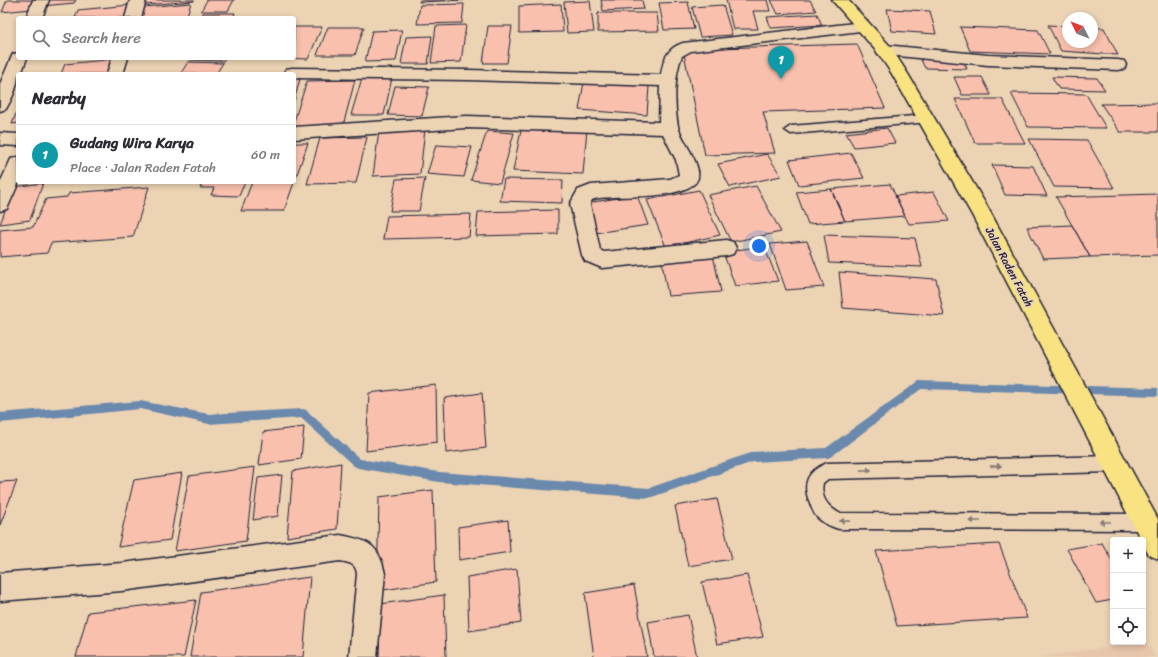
<!DOCTYPE html>
<meta charset="utf-8">
<style>
:root{--surface:#fff;--page:#f2f2f3;--text:#2b2b33;--muted:#7c7c81;--line:#e1e1e2;--accent:#d1495b}
body{margin:0;font-family:Sriracha,sans-serif;background:var(--page);color:var(--text)}
.controls{position:absolute;right:12px;bottom:12px;display:grid;overflow:hidden;border-radius:4px;box-shadow:0 2px 6px #0003}
.controls button{width:36px;height:36px;display:grid;place-items:center;padding:0;border:0;border-bottom:1px solid var(--line);background:var(--surface);color:var(--text);font:20px sans-serif}
.compass{position:absolute;left:1062px;top:12px;width:36px;height:36px;border-radius:50%;background:var(--surface);box-shadow:0 2px 6px #0003;rotate:312deg}
.you{position:absolute;left:759px;top:246px;width:14px;height:14px;margin:-10px;border:3px solid #fff;border-radius:50%;background:#1a73e8;box-shadow:0 0 0 6px #1a73e833}
.badge{display:grid;place-items:center;width:26px;height:26px;border-radius:50%;background:var(--accent);color:#fff;font-size:13px;font-weight:700}
.pin{position:absolute;translate:-50% -33px;filter:drop-shadow(0 1px 2px #0008)}
.pin::after{content:'';position:absolute;top:21px;width:14px;height:12px;background:inherit;clip-path:polygon(0 0,100% 0,50% 100%)}
.list{margin:0;padding:0;list-style:none}
h2{display:flex;justify-content:space-between;align-items:center;height:52px;margin:0;padding:0 16px;font-size:17px}
h2 small{font-size:13px;font-weight:400;color:var(--muted)}
.list li{display:grid;grid-template-columns:26px 1fr auto;gap:12px;align-items:center;box-sizing:border-box;height:60px;padding:0 16px;border-top:1px solid var(--line)}
.list b{display:block;font-size:15px;white-space:nowrap}
.list p{margin:0;font-size:13px;white-space:nowrap;color:var(--muted)}
.list em{font-size:13px;font-style:normal;color:var(--muted)}
.icon{flex:none;width:22px;height:22px;fill:none;stroke:currentColor;stroke-width:2;stroke-linecap:round;stroke-linejoin:round}
.map{position:relative;flex:none;width:1158px;height:657px;overflow:hidden}
.search{position:absolute;background:var(--surface);box-shadow:0 2px 6px #0003;left:16px;top:16px;width:280px;height:44px;display:flex;align-items:center;gap:10px;box-sizing:border-box;padding:0 14px;border-radius:4px;color:var(--muted);font-size:15px}
.panel{position:absolute;background:var(--surface);box-shadow:0 2px 6px #0003;left:16px;top:72px;width:280px;height:112px;border-radius:4px}
.map>svg:first-child{display:block}
.built{fill:#e7c6ac}
.lines{fill:none;stroke-linecap:round;stroke-linejoin:round}
.stream{fill:#6b89ad;fill-rule:evenodd}
.building{fill:#f8c0ad;stroke:#22223b}
.service-casing{stroke:#22223b;stroke-width:3}
.minor-casing{stroke:#22223b;stroke-width:3}
.trunk-casing{stroke:#22223b;stroke-width:3}
.service{fill:#ebd3b3;fill-rule:evenodd}
.minor{fill:#ebd3b3;fill-rule:evenodd}
.trunk{fill:#f8e281;fill-rule:evenodd}
.oneway{fill:#867a77}
.labels{text-anchor:middle;dominant-baseline:central;stroke-width:4;stroke-linejoin:round;paint-order:stroke}
.street-label{font-size:11px;fill:#22223b;stroke:#ebd3b3}
</style>
<div class="map">
<svg width="1158" height="657" viewBox="0 0 1158 657">
<rect width="100%" height="100%" fill="#ebd3b3"/>
<filter id="ink" filterUnits="userSpaceOnUse"><feTurbulence type="fractalNoise" baseFrequency=".025" numOctaves="2"/><feDisplacementMap in="SourceGraphic" scale="8" xChannelSelector="R" yChannelSelector="G"/><feConvolveMatrix kernelMatrix="1 2 1 2 8 2 1 2 1" color-interpolation-filters="sRGB"/></filter>
<g filter="url(#ink)">
<!-- built -->
<path class="built" d="M1146,642L1155,657H1041Z"/>
<g class="lines">
<!-- stream -->
<path class="stream" d="M919,381L1158,388V396L921,389L832,456L828,458L753,462L649,498L439,482L358,468L354,466L301,418L209,424L140,409L0,423V413L140,401L209,414L303,409L306,410L360,459L439,472L649,488L753,452L826,448Z"/>
</g>
<!-- building -->
<path class="building" d="M7,0H35L31,9L2,12Z
M45,0H76L74,3L42,6Z
M147,0H194V1L145,5Z
M207,0H234L228,11H201Z
M420,0H464L419,2Z
M601,0H642L644,9L603,11Z
M726,0H767L770,11H753L758,29H733Z
M771,0H810L816,11L778,14Z
M590,1L594,32L567,33L564,2Z
M688,2L694,29L664,30L659,3Z
M191,3L186,18H139L144,7Z
M464,4L462,23L417,24L420,5Z
M561,4L563,32L519,33V6Z
M130,5L126,18H75L78,10Z
M723,5L732,35L700,37L692,7Z
M887,9L930,11L936,34L892,31Z
M203,13H235L233,18H201Z
M598,13H657L659,31L598,32Z
M817,14L822,25L771,28L767,17Z
M466,25L461,62L431,63L436,26Z
M1048,25L1068,26V42H1092V28H1104L1118,55L1061,51Z
M488,26H512L507,63H483Z
M294,27H322L308,59L277,58H294Z
M328,27H364L355,55H317Z
M960,27L1038,30L1050,54L970,51Z
M402,30L396,61L365,62L372,31Z
M432,36L428,64H401L406,37Z
M857,44L885,108L763,112L775,153L705,155L683,49Z
M191,58H225L223,61L190,60Z
M920,58H962L967,69L925,68Z
M115,59L110,74H61L65,64Z
M188,62L223,63L216,74L181,73Z
M954,77H982L991,95H962Z
M1052,77L1097,78L1105,90L1059,89Z
M362,78H392L384,115H351Z
M294,79H300L294,101Z
M355,80L343,126L294,127V121L307,81Z
M584,82L649,86L647,115L579,110Z
M395,86L429,87L422,116L388,115Z
M1011,93L1086,94L1106,128L1028,127Z
M955,99H1002L1025,143H975Z
M1158,103V132H1120L1101,104Z
M18,109V123L12,124Z
M522,125L587,129L583,174L513,171Z
M887,128L895,143L854,147L846,133Z
M425,129L420,174L373,176L379,131Z
M487,131L514,133L500,183L471,180Z
M367,137L356,183L307,184L320,138Z
M1029,139L1087,140L1114,188L1054,187Z
M294,143H308L284,211H241L252,182H294Z
M436,145L472,147L464,177L427,174Z
M851,153L864,178L799,185L789,160Z
M767,154L781,176L730,187L718,164Z
M992,165L1033,166L1047,196L1005,195Z
M425,178L419,211H390L396,179Z
M504,179L563,180L562,203L500,201Z
M203,182H245L239,196L211,195L214,188H200Z
M43,183L30,220L0,224L14,187Z
M890,184L905,216L845,221L831,189Z
M756,186L781,232L731,242L708,195Z
M149,187L133,237L51,243L47,253L0,257V230L33,227L46,199L67,197L69,193Z
M831,189L845,221L808,224L796,192Z
M699,190L720,235L666,247L647,200Z
M934,192L949,221L909,224L895,196Z
M1158,194V255L1090,257L1056,197Z
M637,195L648,225L595,233L587,203Z
M558,210V234L476,236L478,212Z
M471,214L469,237L383,239L387,216Z
M1072,225L1090,257L1043,259L1027,227Z
M824,235L915,238L922,267L829,263Z
M807,241L824,287L786,290L770,244Z
M764,246L778,281L735,286L723,252Z
M713,255L721,292L668,296L661,258Z
M839,272L936,279L944,316L843,308Z
M436,385L437,442L366,451L369,393Z
M482,393L486,448L446,453L444,398Z
M304,427L301,459L259,465L263,432Z
M341,463L337,529L287,537L293,471Z
M255,467L246,541L175,551L189,476Z
M182,473L170,540L118,547L134,480Z
M282,475L278,516L253,520L258,478Z
M17,481L0,525V482Z
M433,490L436,582L377,591L379,497Z
M717,499L732,559L688,566L675,506Z
M508,520L510,552L459,560L458,527Z
M1102,543L1113,562V600L1096,603L1067,549Z
M999,544L1027,618L897,626L876,551Z
M517,569L521,623L469,631L467,577Z
M747,575L763,637L717,644L702,582Z
M310,577L303,657H190L201,592Z
M634,585L647,657H594L585,593Z
M444,595L446,657H379L380,604Z
M196,600L184,657H76L88,612Z
M688,615L697,657H654L648,622Z"/>
<g class="lines">
<defs>
<path id="service" d="M926,115L930,116L932,119L930,122L791,134L785,130L791,126Z
M1113,456L1119,459L1121,464L1119,469L1113,472L828,479L823,483C820,497 828,507 839,513L1144,514L1150,516L1152,522L1150,528L1144,530L839,529C832,527 825,524 819,519C814,515 812,509 810,503C801,483 808,471 827,463Z"/>
<path id="minor" d="M33,0H49L42,18H26Z
M130,0H146L141,18H125Z
M863,22L869,24L871,27L869,30L691,51L682,56C674,75 674,105 678,126C680,139 709,172 694,184C676,198 635,196 613,197C606,198 598,197 592,200L590,204L600,250L604,252L726,240L733,242L736,248L733,254L726,256L602,268L585,261L582,255L570,204L578,190L591,185L670,179L679,175L676,160L663,134L466,128L294,139V127L466,116L659,122L660,86L469,80L294,78V74L284,73L286,69L292,68L469,70L661,75C663,60 667,48 683,43Z
M884,45L988,55L1118,60L1124,61L1126,65L1124,69L1118,70L988,65L878,54L876,50L878,46Z
M18,53V58H27L21,74H18C18,86 12,99 6,109L0,111V84L11,58L13,54Z
M112,58H128L123,74H107Z
M0,133L18,134V146L0,145Z
M18,157L19,182L7,209L0,211V183L11,159Z
M340,535C368,540 379,544 385,574L377,657H349L357,574C356,563 349,563 340,561L122,591L0,601V573L122,563Z"/>
<path id="trunk" d="M832,0H848L890,46L908,74L988,208L1158,519V559L1149,555L1143,545V540H1141L972,215L892,74L878,53Z"/>
</defs>
<!-- service casing -->
<use href="#service" class="service-casing"/>
<!-- minor casing -->
<use href="#minor" class="minor-casing"/>
<!-- trunk casing -->
<use href="#trunk" class="trunk-casing"/>
<!-- service -->
<use href="#service" class="service"/>
<!-- minor -->
<use href="#minor" class="minor"/>
<!-- trunk -->
<use href="#trunk" class="trunk"/>
</g>
<!-- one-way arrows -->
<defs><path id="oneway-solid" d="M-6-.8H1V-3.2L6.5 0L1 3.2V.8H-6Z"/></defs>
<g class="oneway">
<use href="#oneway-solid" transform="translate(996 466) rotate(-1)"/>
<use href="#oneway-solid" transform="translate(866 470) rotate(-1)"/>
<use href="#oneway-solid" transform="translate(845 521) rotate(-179)"/>
<use href="#oneway-solid" transform="translate(975 521) rotate(-180)"/>
<use href="#oneway-solid" transform="translate(1105 522) rotate(-180)"/>
</g>
</g>
<g class="labels">
<!-- street labels -->
<g class="street-label">
<text transform="translate(1009 267) rotate(62)">Jalan Raden Fatah</text>
</g>
</g>
</svg>
<div class="controls">
<button>+</button>
<button>−</button>
<button><svg class="icon" aria-label="locate" viewBox="0 0 24 24"><circle cx="12" cy="12" r="6"/><path d="M12 2v4M12 18v4M2 12h4M18 12h4"/></svg></button>
</div>
<svg class="compass" viewBox="-18 -18 36 36"><path d="M0-13l5 13h-10z" fill="#e53935"/><path d="M0 13l5-13h-10z" fill="#7c7c81"/></svg>
<div class="you"></div>
<div class="pin badge" style="left:781px;top:79px;background:#0f9aa8">1</div>
<div class="search"><svg class="icon" aria-label="search" viewBox="0 0 24 24"><circle cx="10" cy="10" r="6"/><path d="M15 15l6 6"/></svg>Search here</div>
<section class="panel">
<h2>Nearby<small></small></h2>
<ul class="list">
<li><span class="badge" style="background:#0f9aa8">1</span><div><b>Gudang Wira Karya</b><p>Place · Jalan Raden Fatah</p></div><em>60 m</em></li>
</ul>
</section>
</div>
